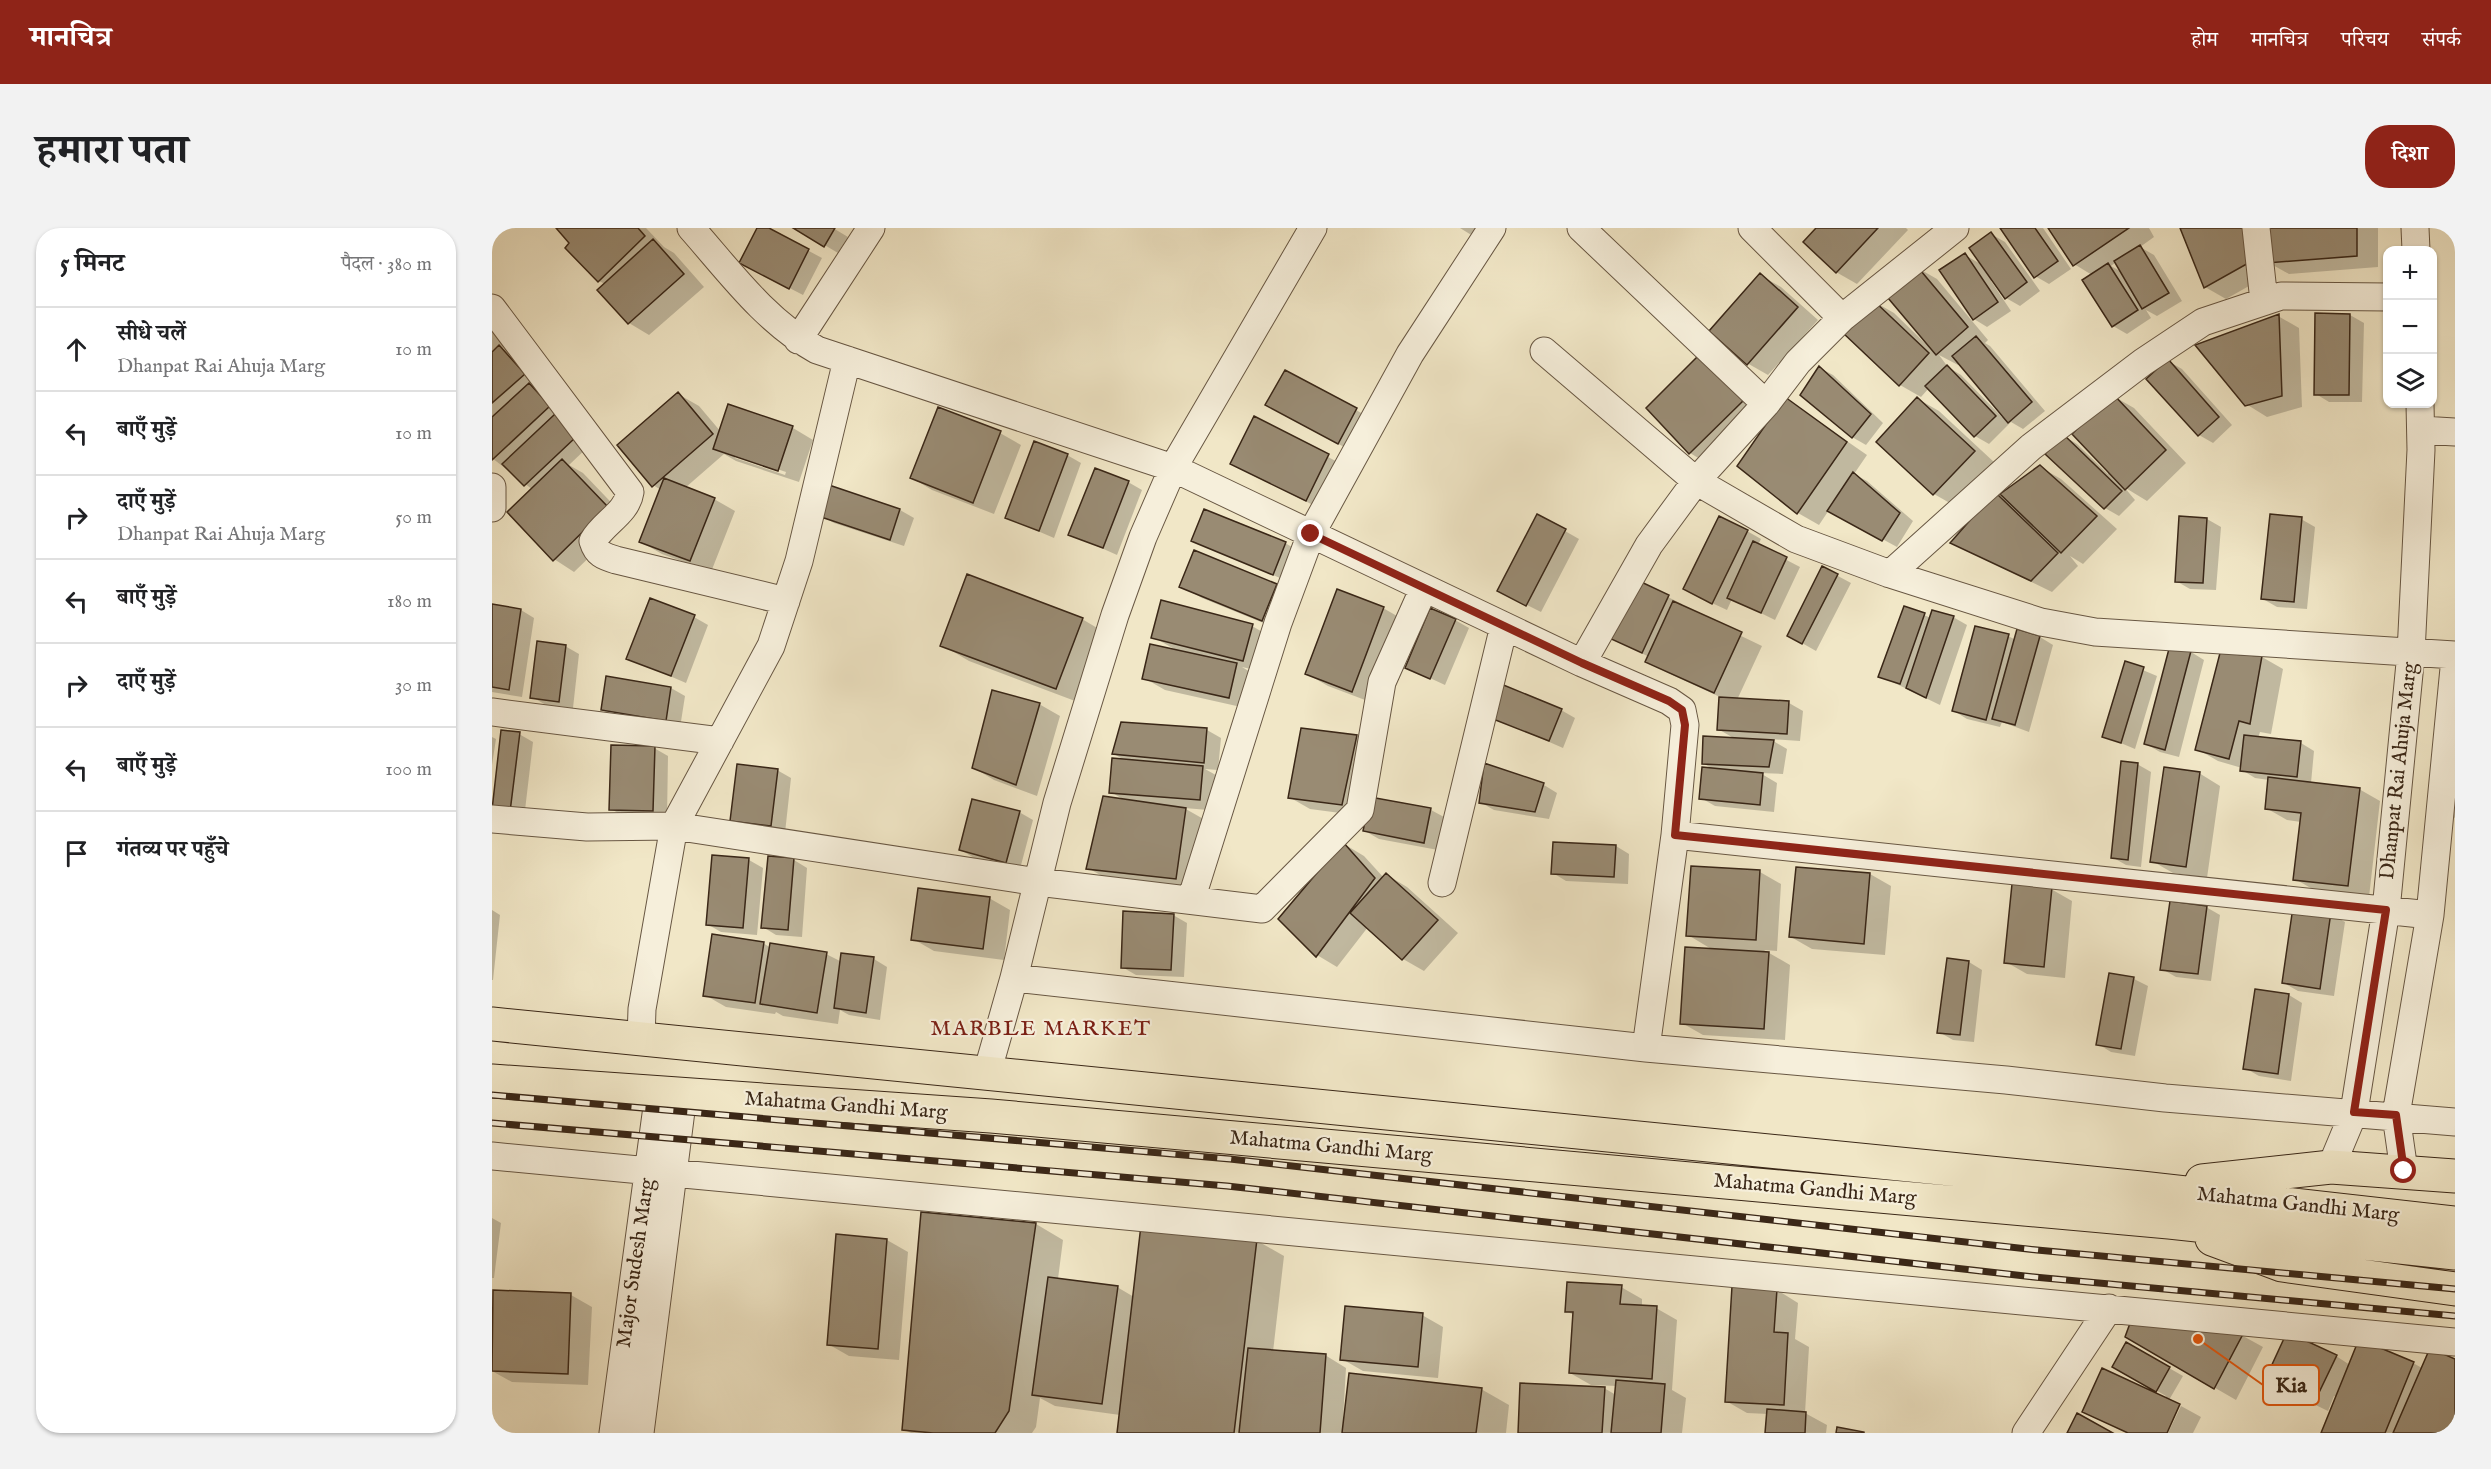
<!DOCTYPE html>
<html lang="hi">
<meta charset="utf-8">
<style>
:root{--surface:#fff;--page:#f2f2f2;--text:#202124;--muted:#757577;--line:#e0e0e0;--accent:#8f2418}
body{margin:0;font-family:"IM FELL English","Noto Serif Devanagari",serif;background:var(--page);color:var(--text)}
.controls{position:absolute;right:18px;top:18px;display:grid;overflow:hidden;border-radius:12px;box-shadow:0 2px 4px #0004}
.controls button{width:54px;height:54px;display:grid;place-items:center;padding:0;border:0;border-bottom:2px solid var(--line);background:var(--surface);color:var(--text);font:30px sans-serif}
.stop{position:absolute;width:18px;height:18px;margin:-14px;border:4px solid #8f2418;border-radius:50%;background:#fff}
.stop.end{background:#8f2418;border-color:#fff;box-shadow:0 2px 6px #0008}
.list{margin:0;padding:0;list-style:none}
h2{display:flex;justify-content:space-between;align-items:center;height:78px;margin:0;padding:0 24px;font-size:26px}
h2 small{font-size:20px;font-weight:400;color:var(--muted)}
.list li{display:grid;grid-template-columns:39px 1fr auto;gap:18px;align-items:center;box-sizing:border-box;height:84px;padding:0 24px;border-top:2px solid var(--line)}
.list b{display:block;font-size:22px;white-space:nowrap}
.list p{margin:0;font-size:20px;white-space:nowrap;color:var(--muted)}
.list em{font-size:20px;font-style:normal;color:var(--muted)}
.icon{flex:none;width:33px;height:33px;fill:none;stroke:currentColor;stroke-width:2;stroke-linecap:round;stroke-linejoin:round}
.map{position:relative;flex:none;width:1963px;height:1205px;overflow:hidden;border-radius:24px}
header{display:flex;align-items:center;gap:36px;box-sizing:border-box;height:84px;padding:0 30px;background:var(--accent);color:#fff}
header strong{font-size:28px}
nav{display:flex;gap:33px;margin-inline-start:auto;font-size:21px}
.intro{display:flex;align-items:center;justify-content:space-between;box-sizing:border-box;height:144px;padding:0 36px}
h1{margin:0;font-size:42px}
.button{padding:15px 27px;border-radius:24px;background:var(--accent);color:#fff;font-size:21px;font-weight:700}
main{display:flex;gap:36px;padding:0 36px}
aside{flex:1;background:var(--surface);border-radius:24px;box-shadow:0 2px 4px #0004}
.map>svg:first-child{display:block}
.shadow{fill:#0003;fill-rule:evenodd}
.building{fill:#998b73;stroke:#3a2717;stroke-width:1.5}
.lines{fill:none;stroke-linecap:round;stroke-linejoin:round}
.minor-casing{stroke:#685743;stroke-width:29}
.major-casing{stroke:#3a2717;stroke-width:35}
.minor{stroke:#f6efdb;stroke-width:27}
.major{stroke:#f1e7c7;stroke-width:33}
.rail-casing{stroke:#3a2717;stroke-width:7}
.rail{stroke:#f6efdb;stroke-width:4.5;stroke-dasharray:14;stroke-linecap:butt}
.route{stroke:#8f2418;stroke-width:8}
.labels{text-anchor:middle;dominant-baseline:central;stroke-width:4.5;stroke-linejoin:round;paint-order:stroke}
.street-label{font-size:21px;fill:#3a2717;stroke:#f6efdb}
.neighbourhood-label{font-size:22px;letter-spacing:1.5px;fill:#7a1f14;stroke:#f6efdb}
.leader{fill:none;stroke:#df560d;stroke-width:2}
.callout-dot{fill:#df560d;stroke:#f6efdb;stroke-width:2}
.callout{fill:#f6efdb;stroke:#df560d;stroke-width:2}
.callout-label{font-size:22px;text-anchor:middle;font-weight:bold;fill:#3a2717}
</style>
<header>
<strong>मानचित्र</strong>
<nav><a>होम</a><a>मानचित्र</a><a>परिचय</a><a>संपर्क</a></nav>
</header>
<div class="intro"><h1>हमारा पता</h1><a class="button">दिशा</a></div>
<main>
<aside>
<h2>5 मिनट<small>पैदल · 380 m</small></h2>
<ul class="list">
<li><svg class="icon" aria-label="ahead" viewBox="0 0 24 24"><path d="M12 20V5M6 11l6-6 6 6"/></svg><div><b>सीधे चलें</b><p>Dhanpat Rai Ahuja Marg</p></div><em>10 m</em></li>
<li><svg class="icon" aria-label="left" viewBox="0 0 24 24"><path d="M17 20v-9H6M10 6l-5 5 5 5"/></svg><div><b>बाएँ मुड़ें</b></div><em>10 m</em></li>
<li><svg class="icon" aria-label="right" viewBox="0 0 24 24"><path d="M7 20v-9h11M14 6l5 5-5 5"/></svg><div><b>दाएँ मुड़ें</b><p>Dhanpat Rai Ahuja Marg</p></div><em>50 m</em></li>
<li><svg class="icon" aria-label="left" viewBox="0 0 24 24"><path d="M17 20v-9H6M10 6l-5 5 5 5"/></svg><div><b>बाएँ मुड़ें</b></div><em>180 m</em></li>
<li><svg class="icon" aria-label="right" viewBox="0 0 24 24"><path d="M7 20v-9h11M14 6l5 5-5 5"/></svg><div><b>दाएँ मुड़ें</b></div><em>30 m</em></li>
<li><svg class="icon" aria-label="left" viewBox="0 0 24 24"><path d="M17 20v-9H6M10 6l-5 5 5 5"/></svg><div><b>बाएँ मुड़ें</b></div><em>100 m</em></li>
<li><svg class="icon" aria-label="arrive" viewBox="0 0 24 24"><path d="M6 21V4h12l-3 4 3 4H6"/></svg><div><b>गंतव्य पर पहुँचे</b></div></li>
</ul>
</aside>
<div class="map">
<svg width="1963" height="1205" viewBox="0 0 1963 1205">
<rect width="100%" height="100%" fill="#f1e7c7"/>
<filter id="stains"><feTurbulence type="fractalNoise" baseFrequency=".00333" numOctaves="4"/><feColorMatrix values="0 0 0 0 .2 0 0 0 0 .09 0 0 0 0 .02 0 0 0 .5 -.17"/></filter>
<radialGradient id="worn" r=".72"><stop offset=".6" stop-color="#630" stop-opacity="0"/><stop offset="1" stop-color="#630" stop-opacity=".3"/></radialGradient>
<!-- shadow -->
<path class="shadow" d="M66,0H154L172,19L182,25L212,59L157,107L137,95L113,56L107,53Z
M264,0H274L330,30L311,67L263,42L266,1Z
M304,0H341L356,9L346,25Z
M968,0H998L989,13Z
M1326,0H1414L1416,2L1365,56L1344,44Z
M1510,0H1551L1579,41L1557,56L1543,48Z
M1558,0H1657L1662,9L1648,19L1662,27L1690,73L1665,88L1654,82L1659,90L1635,106L1621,98L1600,47L1582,36ZM1624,34L1630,44L1619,38Z
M1690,0H1886V39L1797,46L1779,36L1780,45L1734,71L1713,59Z
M1499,6L1513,14L1548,63L1528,78L1514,70L1502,52L1499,53L1519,83L1495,99L1482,91L1473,27L1492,38Z
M1424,39L1445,51L1496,112L1493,115L1498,118L1553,183L1531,201L1519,194L1497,216L1483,208L1437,160L1429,169L1408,157L1381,73L1402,85L1435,117ZM1447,127L1466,137L1468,135L1512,187L1510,189L1469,147L1456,139Z
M1268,47L1289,59L1326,92L1276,147L1255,135Z
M1858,87L1872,95L1870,174H1837L1824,166Z
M1786,88L1807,100L1810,179L1775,189L1754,176Z
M0,94L18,113L11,120L29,131L97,218L77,237L91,245L136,292L82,344L62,331L41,262L0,230Z
M1208,129L1273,183L1218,237L1198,225Z
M1676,133L1690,141L1740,197L1721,215L1707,207L1657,151Z
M1328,140L1341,147L1391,195L1374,217L1360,209Z
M186,166L207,178L229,204L237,178L301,200L321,212L307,254L244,233L232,226L193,260L222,271L243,283L219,344L170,326L149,314L169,262L161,257ZM243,227L294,244L293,247L243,230Z
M1621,168L1642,180L1694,235L1655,273L1632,259L1643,272L1627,288L1613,280L1572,208L1585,216L1616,246Z
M1294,171L1375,227L1362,246L1375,253L1421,293L1405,319L1337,282L1327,297L1306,285L1247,238Z
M1426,171L1447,183L1503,235L1463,278L1442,266L1386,214Z
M864,182L885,194L867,227L796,189Z
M762,190L857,240L835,284L761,247Z
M508,205L529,217L502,286L440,262L420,250Z
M575,227L589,235L562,310L515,290Z
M1548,239L1569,251L1625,301L1591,336L1578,328L1586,338L1560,364L1460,315L1503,266L1515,273Z
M636,254L650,262L625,327L578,306Z
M338,259L408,282L422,290L412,318L342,295L328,287Z
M1715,291L1729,299L1724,362L1698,361L1684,353Z
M1809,291L1823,299L1815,381L1785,379L1771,371Z
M1073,303L1087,311L1049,384L1021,370Z
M1255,303L1269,311L1266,317L1308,339L1283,392L1240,371L1235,382L1207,369Z
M700,313L793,315L807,323L795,353Z
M1331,340L1359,355L1324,423L1310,415Z
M784,357L805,369L791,403L710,370L689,358Z
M1176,369L1190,376L1189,379L1270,418L1245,472L1297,475L1311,483L1308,513L1278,511L1295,521L1291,546L1268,545L1285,555L1282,584L1223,578L1209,570L1222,542L1211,535L1245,512L1226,501L1228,469L1176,445L1155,434L1157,429L1119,409Z
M0,378L29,382L42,390L30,469L0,464Z
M891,380L912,392L881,475L836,458L815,446Z
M1432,387L1439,390L1461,389L1475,397L1448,477L1388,448Z
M202,389L216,397L194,455L136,430Z
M590,391L617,407L591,476L477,433L450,417Z
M963,392L977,400L953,457L914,439Z
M760,398L781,410L772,444L750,439L765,448L758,481L673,462L652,450L684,422L661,409Z
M1516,408L1524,412L1548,409L1561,417L1537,504L1510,494L1508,499L1475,491L1462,483Z
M73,418L87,426L81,480L54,477L40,469Z
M1679,419L1699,424L1712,432L1687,529L1668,524L1654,516Z
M1729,427L1770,429L1791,441L1779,506L1768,504L1766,510L1809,515L1822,523L1819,555L1867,561L1888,573L1877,669L1824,663L1803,651L1809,594L1795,592L1774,580L1777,552L1763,550L1750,542V540L1726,533L1705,521Z
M1634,435L1665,448L1643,521L1612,508Z
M116,450L179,460L193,468L188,500L124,490L110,482Z
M547,476L568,488L545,568L502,552L482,540Z
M1069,482L1083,490L1071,520L998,488Z
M630,496L715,502L729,510L726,542L713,541L731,551L729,583L692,580L715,593L705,662L617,652L596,640L634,573L619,564L634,533L622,526Z
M27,506L41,514L32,591L16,589Z
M865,508L886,520L871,588L818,581L797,569Z
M0,509L4,511L0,537Z
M162,520L176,528L175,590L133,589L119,581Z
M1645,536L1659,544L1649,639L1634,637L1620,629Z
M994,537L1052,557L1065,565L1057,591L1002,582L988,574Z
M285,542L299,550L293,605L253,601L240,593Z
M1707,545L1728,558L1715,650L1681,645L1660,633Z
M1963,552V590L1955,585Z
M939,582L952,589L946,622L887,611L873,603Z
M527,584L541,592L528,641L482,630L469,622Z
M852,616L872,628L892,650L895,647L915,659L966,705L932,743L911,731L876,699L845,739L825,727Z
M1124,618L1137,626L1136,656L1074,653L1061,645Z
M257,632L271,640L265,707L229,704L215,696Z
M302,632L315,640L310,709L284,707L271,699Z
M1200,640L1268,644L1289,656L1285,723L1272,722L1298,737L1293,812L1211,807L1190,795L1221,722L1196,707Z
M1378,646L1399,658L1393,727L1320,721L1299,709Z
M1559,661L1580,673L1573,750L1535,746L1514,734Z
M497,670L518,682L512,732L442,723L421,711Z
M1714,679L1728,687L1719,753L1684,749L1670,741Z
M0,682L8,687L1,752H0Z
M1839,686L1853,694L1842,768L1806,763L1792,755Z
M681,687L695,695L692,749L644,747L630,739Z
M271,715L279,720L334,726L350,734L382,731L395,739L388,792L357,787L348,782L346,796L291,788L284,784L283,786L234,779L213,767Z
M1477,734L1490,742L1482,814L1461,812L1447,804Z
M1642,751L1656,758L1643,828L1619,824L1606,816Z
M1797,767L1810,775L1799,853L1767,848L1753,840Z
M431,985L544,996L571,1012L566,1051L625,1059L642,1069L764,1012L792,1028L781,1124L833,1127L854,1140L851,1192L989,1161L1017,1177L1014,1205H626L628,1187L563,1178L548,1170L544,1199L540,1205H419L411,1201Z
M0,990L9,995L2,1050H0Z
M395,1012L416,1024L407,1132L357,1128L336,1116Z
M1129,1059L1150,1071V1079L1164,1080L1185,1092L1180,1162L1194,1170L1190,1205H1027L1112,1160L1124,1167L1125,1158L1099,1157L1078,1145L1082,1087L1074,1083Z
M1285,1062L1306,1075L1303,1111L1317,1119L1313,1185L1335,1197L1334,1205H1274L1276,1186L1255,1185L1234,1173Z
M3,1063L79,1067L100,1079L96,1157L20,1154L0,1143Z
M930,1087L951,1099L946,1150L871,1143L850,1131Z
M1642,1089L1751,1108L1771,1119L1744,1172L1635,1109Z
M1635,1116L1691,1148L1677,1172L1673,1205H1634L1592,1183L1673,1170L1674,1168L1622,1138Z
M1844,1128L1858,1137L1921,1135L1930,1140L1963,1132V1205H1831L1845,1169L1842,1168L1836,1183L1774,1153Z
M1689,1178L1709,1189L1701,1205H1676Z"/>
<!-- building -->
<path class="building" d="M64,0H146L153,8L106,54L73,20L77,15Z
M265,0H277L317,21L297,61L247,35Z
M301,0H343L332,19Z
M1324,0H1386L1344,45L1311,14Z
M1508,0H1543L1566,33L1542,50Z
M1556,0H1637L1581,38Z
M1688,0H1756L1760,33L1712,60Z
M1773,0H1865V28L1775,35Z
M1499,4L1535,54L1513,71L1477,20Z
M161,11L192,46L136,96L105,62Z
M1648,17L1677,65L1650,81L1622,33Z
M1473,25L1506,74L1481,92L1447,42Z
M1616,35L1646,82L1620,99L1590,52Z
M1424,37L1476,99L1444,127L1391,64Z
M1268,45L1306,79L1255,137L1217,103Z
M1380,71L1437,125L1407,158L1350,104Z
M1823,85L1858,86L1857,167H1822Z
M1787,86L1790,168L1753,178L1703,117Z
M1484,108L1540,174L1516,195L1460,128Z
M7,117L33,146L0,175V124Z
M1207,127L1253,171L1197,226L1154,180Z
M1676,131L1727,189L1706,208L1654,151Z
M1455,137L1504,188L1482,209L1433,158Z
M1327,138L1379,186L1360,210L1308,167Z
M793,142L865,180L846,216L773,177Z
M37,155L58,178L0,232V189Z
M186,164L221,206L160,259L125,217Z
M1621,166L1674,222L1633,262L1580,206Z
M1293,169L1355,214L1305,286L1245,238Z
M1425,169L1483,223L1441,267L1384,214Z
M236,176L301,198L286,243L221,221Z
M446,179L509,203L481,275L418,250Z
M63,186L84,209L32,258L10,236Z
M762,188L837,226L814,273L738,236Z
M1571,206L1630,263L1612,281L1553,226Z
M542,213L576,226L547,303L513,290Z
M70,231L116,279L61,333L15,284Z
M1548,237L1605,288L1569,325L1508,266Z
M603,240L637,253L611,320L576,307Z
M1361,244L1408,285L1390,313L1335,283Z
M172,250L223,270L198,333L147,314Z
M337,257L408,281L398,312L326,288Z
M1503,264L1566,325L1539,353L1458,315Z
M712,281L794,314L781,347L699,313Z
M1045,286L1074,301L1034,378L1005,363Z
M1778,286L1810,289L1802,374L1769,371Z
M1227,288L1256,302L1220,376L1191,361Z
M1687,288L1715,290L1711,355L1683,354Z
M1261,313L1295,329L1269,385L1235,370Z
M702,322L785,356L770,393L687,359Z
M1330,338L1346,346L1310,416L1295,408Z
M475,346L591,390L564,461L448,418Z
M1145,352L1177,367L1150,425L1117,410Z
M845,361L892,379L860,464L813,446Z
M158,370L203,387L179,448L134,431Z
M669,372L761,396L751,433L659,410Z
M1181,373L1250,404L1222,465L1153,434Z
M0,376L29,381L17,462L0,459Z
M1412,378L1433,385L1408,456L1386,449Z
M938,380L964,391L938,451L913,440Z
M1440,382L1462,388L1434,470L1414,460Z
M1483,398L1517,406L1494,492L1460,483Z
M1525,401L1548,408L1523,497L1500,491Z
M45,413L74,417L67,474L38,470Z
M658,416L745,435L737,470L650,451Z
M1678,417L1699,423L1673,522L1652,516Z
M1728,425L1770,428L1758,496L1747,493L1737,531L1703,522Z
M1633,433L1652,439L1629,515L1610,509Z
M114,448L179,459L174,493L109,482Z
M1009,456L1070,481L1057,513L996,489Z
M500,462L548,475L524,557L480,540Z
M1227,469L1297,473L1295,506L1225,502Z
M629,494L715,500L712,535L620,526Z
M809,500L865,507L850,577L796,570Z
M9,502L28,504L18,584L0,582Z
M1752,507L1809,513L1805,549L1748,543Z
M1211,508L1282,512L1277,539L1210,536Z
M119,517L163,518L161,583L117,582Z
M620,530L711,538L708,572L617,565Z
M1629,533L1646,535L1636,632L1619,630Z
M992,535L1052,555L1043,584L987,575Z
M245,536L286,541L279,598L238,593Z
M1210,539L1271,545L1268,577L1207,571Z
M1672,539L1708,544L1694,639L1658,634Z
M1776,549L1868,560L1856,658L1801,652L1809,585L1773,581Z
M611,568L694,580L684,651L594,641Z
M878,569L939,580L932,615L871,603Z
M480,571L528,583L514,635L467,622Z
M851,614L883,650L824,729L786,691Z
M1061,614L1124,617L1122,649L1059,646Z
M220,627L257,630L251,700L214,697Z
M276,628L302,630L296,702L269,700Z
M1199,638L1268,642L1264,712L1194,708Z
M1304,639L1378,645L1372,716L1297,709Z
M894,645L946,692L910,732L858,685Z
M1520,656L1560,659L1552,739L1512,735Z
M426,660L498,669L491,721L419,712Z
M1678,673L1715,678L1706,746L1668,742Z
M1801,679L1839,684L1828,761L1790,755Z
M631,683L682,686L679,742L629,740Z
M220,706L272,714L263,775L211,768Z
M278,715L335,724L325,785L268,776Z
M1193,719L1277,724L1272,801L1188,796Z
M349,725L382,729L374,785L342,780Z
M1455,730L1477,733L1468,807L1445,805Z
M1617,745L1642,749L1629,821L1604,817Z
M1763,761L1797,766L1786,846L1751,841Z
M429,984L544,995L517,1183L503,1205H441L410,1202Z
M649,997L765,1011L742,1205H625Z
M344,1006L395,1011L386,1121L335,1117Z
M556,1049L626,1058L610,1176L540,1167Z
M1075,1054L1130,1057L1128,1076L1165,1078L1160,1151L1077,1145L1081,1084H1073Z
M1240,1058L1285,1061L1282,1104L1296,1105L1292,1177L1233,1174Z
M1,1062L79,1065L76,1146L0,1143Z
M853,1078L931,1085L926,1139L848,1132Z
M1641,1087L1751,1106L1722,1161L1633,1109Z
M1795,1104L1845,1127L1821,1177L1772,1154Z
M1867,1111L1922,1134L1893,1205H1829Z
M1634,1114L1678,1139L1664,1164L1620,1139Z
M756,1120L834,1126L828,1205H747Z
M1938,1120L1963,1131V1205H1901Z
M1610,1140L1688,1176L1675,1205H1636L1590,1184Z
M857,1145L990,1160L984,1205H850Z
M1124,1152L1173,1156L1169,1205H1119Z
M1028,1155L1113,1159L1110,1205H1026Z
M1275,1181L1314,1184L1313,1205H1273Z
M1585,1185L1621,1205H1575Z
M1345,1199L1372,1204V1205H1344Z"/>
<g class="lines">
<defs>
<path id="minor" d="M199,0C237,43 273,93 325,122L681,240L1090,435L1177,473L1190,482L1193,497L1183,607L1154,820
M1089,0L1274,176
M1260,0L1350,90
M1764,0L1772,73
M1923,0L1924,22
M0,80L138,264C135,285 111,295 101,313C105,326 111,328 124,332L294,373
M306,112L379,0
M1052,123L1204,253L1304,311L1398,346L1549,394L1603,404L1963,427
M1929,202L1963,204
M0,259V280
M1398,346L1539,219L1651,134L1711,94L1789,68L1896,69
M1090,435L1157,317L1204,253L1274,176L1306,134L1350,90L1463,0
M0,484L228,513
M0,591L95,599L182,598L546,654L770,681L868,582L890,454L932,360
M1183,607L1938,687
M950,655L1012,398
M699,672L786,395L819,306L918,126L1000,0
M522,750L1154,820L1514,852L1673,870L1963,894
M149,811L150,781L182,598L279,418L307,333L355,132
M495,845L522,750L565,575L623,387L651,309L681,240L821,0
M0,928L1963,1114
M1839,939L1862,884L1894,682L1919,425L1929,222L1928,176
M1912,943L1904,887L1938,687L1963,430
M121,1205L167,864
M148,1205L191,867
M1534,1205L1617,1080"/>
<path id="major" d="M0,796L1649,960L1963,995
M0,853L499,888L1677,994L1963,1025
M1710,953L1839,939L1963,948
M1720,1011L1790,1037L1963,1061"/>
</defs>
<!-- minor casing -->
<use href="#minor" class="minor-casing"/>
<!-- major casing -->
<use href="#major" class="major-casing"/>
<!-- minor -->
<use href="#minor" class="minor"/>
<!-- major -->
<use href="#major" class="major"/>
<defs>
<path id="rail" d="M0,867L738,931L1545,1022L1963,1061
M0,895L735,958L1542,1049L1963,1088"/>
</defs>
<!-- rail casing -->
<use href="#rail" class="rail-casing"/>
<!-- rail -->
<use href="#rail" class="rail"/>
</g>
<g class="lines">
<!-- route -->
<path class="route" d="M819,306L1090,435L1177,473L1190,482L1193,497L1183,607L1894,682L1862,884L1904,887L1912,943"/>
</g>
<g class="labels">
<!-- street labels -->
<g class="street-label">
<text transform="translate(1907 543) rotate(-84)">Dhanpat Rai Ahuja Marg</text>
<text transform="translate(354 878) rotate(4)">Mahatma Gandhi Marg</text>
<text transform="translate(839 919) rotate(5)">Mahatma Gandhi Marg</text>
<text transform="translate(1323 962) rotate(5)">Mahatma Gandhi Marg</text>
<text transform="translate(1806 977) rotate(6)">Mahatma Gandhi Marg</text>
<text transform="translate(144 1035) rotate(-82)">Major Sudesh Marg</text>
</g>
<!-- neighbourhood labels -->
<g class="neighbourhood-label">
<text x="549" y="801">MARBLE MARKET</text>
</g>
</g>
<!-- callouts -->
<path class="leader" d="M1706 1111L1771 1157"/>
<circle class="callout-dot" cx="1706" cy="1111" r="6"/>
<rect class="callout" x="1771" y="1137" width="56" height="40" rx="6"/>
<g class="callout-label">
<text x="1799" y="1164">Kia</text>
</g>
<rect width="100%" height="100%" filter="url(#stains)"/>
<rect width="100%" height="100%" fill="url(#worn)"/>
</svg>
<div class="controls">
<button>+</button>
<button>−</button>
<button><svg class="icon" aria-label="layers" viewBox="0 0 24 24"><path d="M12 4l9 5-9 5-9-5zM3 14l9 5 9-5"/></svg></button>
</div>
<div class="stop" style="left:1912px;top:943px"></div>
<div class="stop end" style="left:819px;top:306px"></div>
</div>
</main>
